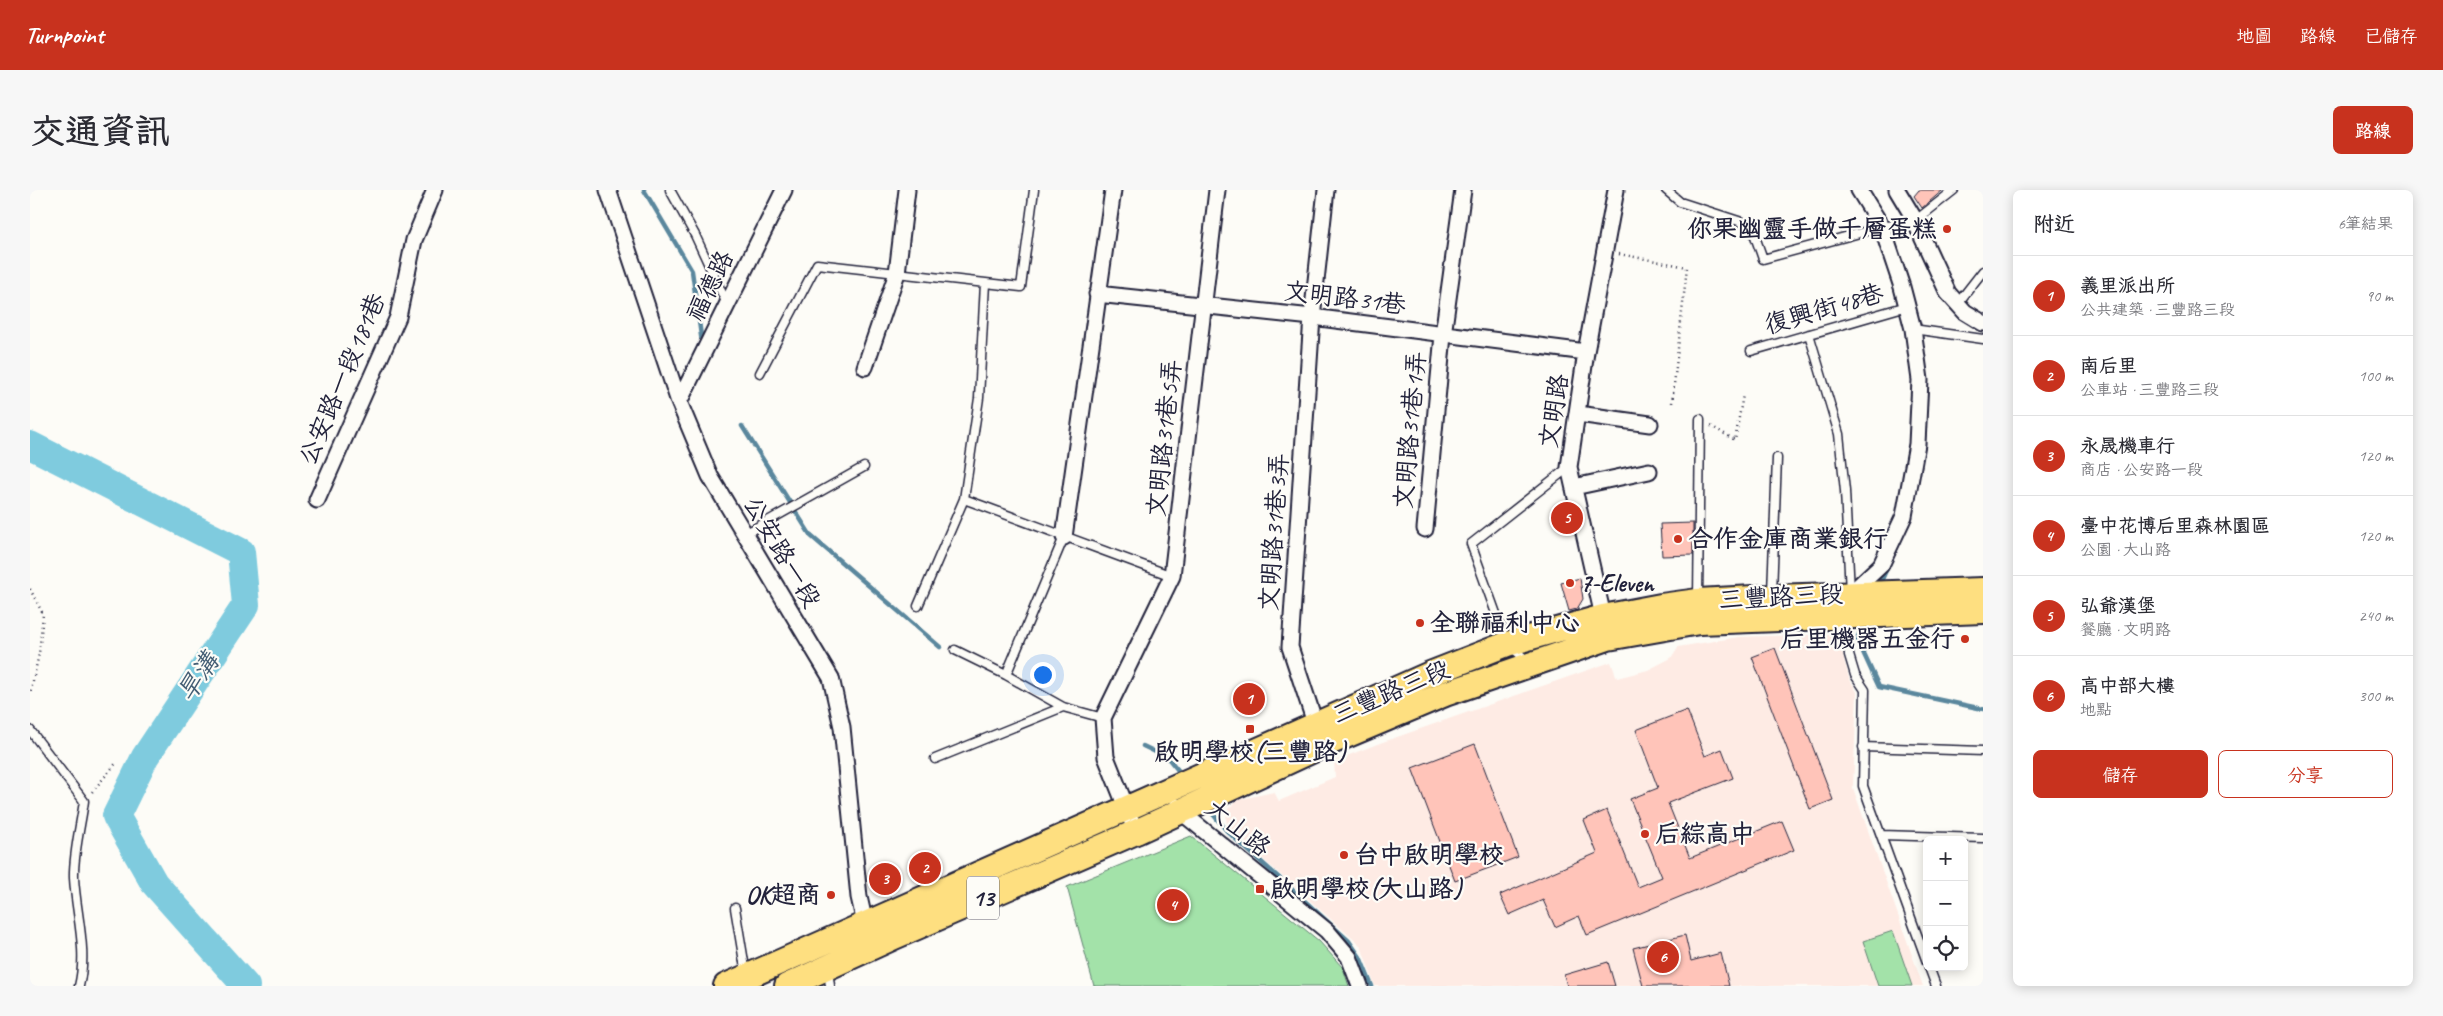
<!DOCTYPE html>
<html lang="zh-TW">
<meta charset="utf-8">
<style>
:root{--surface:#fff;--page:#f7f7f7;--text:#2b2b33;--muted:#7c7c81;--line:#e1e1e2;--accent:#c8321e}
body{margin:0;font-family:Caveat,"LXGW WenKai TC",sans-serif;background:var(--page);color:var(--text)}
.controls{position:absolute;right:15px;bottom:15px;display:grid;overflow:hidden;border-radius:8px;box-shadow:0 2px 12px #0003}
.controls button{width:45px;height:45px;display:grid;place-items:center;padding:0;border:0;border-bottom:1px solid var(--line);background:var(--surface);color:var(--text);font:25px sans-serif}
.you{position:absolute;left:1012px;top:484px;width:18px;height:18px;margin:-12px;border:4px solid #fff;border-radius:50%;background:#1a73e8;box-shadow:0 0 0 8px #1a73e833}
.badge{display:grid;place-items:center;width:32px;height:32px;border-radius:50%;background:var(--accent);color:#fff;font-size:16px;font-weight:700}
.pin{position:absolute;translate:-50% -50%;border:2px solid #fff;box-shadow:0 1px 5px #0006}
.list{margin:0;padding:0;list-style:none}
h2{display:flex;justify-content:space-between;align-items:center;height:65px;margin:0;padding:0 20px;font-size:21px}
h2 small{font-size:16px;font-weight:400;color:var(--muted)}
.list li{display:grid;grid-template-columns:32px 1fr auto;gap:15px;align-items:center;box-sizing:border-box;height:80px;padding:0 20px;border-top:1px solid var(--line)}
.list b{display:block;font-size:19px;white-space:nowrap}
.list p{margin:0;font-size:16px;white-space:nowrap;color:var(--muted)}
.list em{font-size:16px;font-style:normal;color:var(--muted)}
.actions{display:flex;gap:10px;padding:15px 20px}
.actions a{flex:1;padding:11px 0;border:1px solid var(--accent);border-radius:8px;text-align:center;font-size:18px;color:var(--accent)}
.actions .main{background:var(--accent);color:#fff}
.icon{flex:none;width:28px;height:28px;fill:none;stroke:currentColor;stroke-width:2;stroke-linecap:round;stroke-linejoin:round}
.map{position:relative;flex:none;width:1953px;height:796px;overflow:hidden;border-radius:8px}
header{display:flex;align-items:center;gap:30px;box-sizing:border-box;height:70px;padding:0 25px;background:var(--accent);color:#fff}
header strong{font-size:24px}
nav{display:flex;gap:28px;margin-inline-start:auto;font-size:18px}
.intro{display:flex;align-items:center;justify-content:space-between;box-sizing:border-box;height:120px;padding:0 30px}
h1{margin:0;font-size:35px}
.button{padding:12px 22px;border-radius:8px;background:var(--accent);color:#fff;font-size:18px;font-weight:700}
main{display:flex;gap:30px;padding:0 30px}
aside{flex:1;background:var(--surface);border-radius:8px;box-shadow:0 2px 12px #0003}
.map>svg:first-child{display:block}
.built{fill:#feebe4}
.green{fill:#a3e2a9;stroke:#628272}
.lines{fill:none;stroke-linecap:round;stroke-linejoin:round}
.stream{stroke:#5a879d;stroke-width:4.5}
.river{stroke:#7fcbde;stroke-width:28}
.building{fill:#ffc4b9;stroke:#22223b}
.lane-casing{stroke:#22223b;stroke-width:11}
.street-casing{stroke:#22223b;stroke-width:19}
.primary-casing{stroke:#22223b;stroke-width:28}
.path{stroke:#22223b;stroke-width:2.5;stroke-dasharray:1 4;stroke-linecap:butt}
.lane{stroke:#fdfcf7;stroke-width:8}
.street{stroke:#fdfcf7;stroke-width:15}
.primary{stroke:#fedf80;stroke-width:24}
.poi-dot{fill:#c8321e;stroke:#fdfcf7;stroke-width:2}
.labels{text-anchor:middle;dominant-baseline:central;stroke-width:4.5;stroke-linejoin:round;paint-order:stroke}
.shield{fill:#fdfcf7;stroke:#646373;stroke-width:1}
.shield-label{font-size:24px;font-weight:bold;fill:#22223b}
.poi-label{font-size:25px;font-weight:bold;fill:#22223b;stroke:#fdfcf7;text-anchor:start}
.street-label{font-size:25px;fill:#22223b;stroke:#fdfcf7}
.water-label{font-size:26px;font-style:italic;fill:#435d74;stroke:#fdfcf7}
</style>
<header>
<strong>Turnpoint</strong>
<nav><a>地圖</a><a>路線</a><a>已儲存</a></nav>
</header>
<div class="intro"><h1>交通資訊</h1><a class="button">路線</a></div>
<main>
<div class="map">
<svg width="1953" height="796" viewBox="0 0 1953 796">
<rect width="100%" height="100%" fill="#fdfcf7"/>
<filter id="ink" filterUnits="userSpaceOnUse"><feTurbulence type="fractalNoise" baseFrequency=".02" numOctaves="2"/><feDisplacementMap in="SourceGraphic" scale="10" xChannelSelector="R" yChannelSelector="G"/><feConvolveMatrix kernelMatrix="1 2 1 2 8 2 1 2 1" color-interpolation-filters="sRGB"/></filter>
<g filter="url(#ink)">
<!-- built -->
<path class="built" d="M1811,444L1813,466L1819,488L1827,502L1823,598L1893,796H1345L1331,756L1199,639L1196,630L1197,620L1207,610L1244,602L1249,611L1305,587L1304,571L1350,553L1581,472L1587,488L1618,480L1641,468L1648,457L1709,447Z"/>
<!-- green -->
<path class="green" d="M1161,646L1289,751L1313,778L1319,796H1064L1037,697Z
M1863,741L1882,796H1848L1833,751Z"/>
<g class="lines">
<!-- stream -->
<path class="stream" d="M614,0L662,81L672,153
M712,236L781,346L910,457
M1849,396L1857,378
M1834,433L1827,449L1849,497L1953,519
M1113,556L1138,568L1152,585
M1177,617L1197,641L1319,751L1330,767L1342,796"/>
<!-- river -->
<path class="river" d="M0,255L211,362L216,415L115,567L86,626L124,693L216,796"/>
</g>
<!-- building -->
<path class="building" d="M1889,0H1913L1892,18L1884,6Z
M1663,333V365L1632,366L1630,334Z
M1550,388L1553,409L1547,419L1539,421L1531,393Z
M1745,458L1803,610L1780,619L1722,467Z
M1657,520L1675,566L1692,559L1703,588L1638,613L1660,668L1752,631L1764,660L1557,745L1549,726L1525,737L1513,710L1479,725L1470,705L1567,663L1554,630L1577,620L1608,697L1632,687L1600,609L1628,598L1606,540Z
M1445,554L1488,667L1425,691L1382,578Z
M1655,745L1661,771L1691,763L1699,796H1613L1603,758Z
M1578,772L1585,796H1537L1534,785Z"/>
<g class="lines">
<defs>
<path id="lane" d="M640,0L665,45L697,114
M1636,0L1650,12L1721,35L1733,69L1852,37L1885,31L1924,0
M1928,113L1953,81
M1883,139L1953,149
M1779,144L1809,244L1815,301L1820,402
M1721,161L1877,116
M730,183L787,74L991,97L1004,0
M934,309L1142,386
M713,345L834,277
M1742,403L1747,268
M1668,409L1670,229
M888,416L934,309L949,208L955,93
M1820,429L1817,444L1819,465L1825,485L1835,500L1833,596L1897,772
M925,460L976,485L1033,517L1073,528
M1498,471L1477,454L1441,354L1539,277
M976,485L1034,347
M0,540L54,611C51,634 43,665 44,688C46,724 58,761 49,796
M1833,557L1953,561
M905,569L1033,517
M1851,645L1953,648
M705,718L716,784
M1899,777L1906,796
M798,780L800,796"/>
<path id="street" d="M578,0L649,212L680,286L801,488L812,537L829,707L837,742
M1867,0L1882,25L1918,103L1935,122L1953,133
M1067,104L1282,127L1556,162
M835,177L867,83L877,0
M649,212L754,0
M1548,224L1620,234
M1544,297L1619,281
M287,310L368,127L384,50L405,0
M1395,339L1413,145L1433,0
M1034,347L1083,0
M1821,407L1820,404L1851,375L1874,326L1887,254L1890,190L1883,139L1872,97L1852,37L1829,0
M1575,435L1539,277L1556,162L1586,0
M1288,542L1260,457L1282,127L1296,0
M1147,616L1150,621L1297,741L1319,767L1330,796
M1106,642L1076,567L1073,528L1142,386L1187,0"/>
<path id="primary" d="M696,796L1400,484L1477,454L1573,427L1631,416L1668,411L1742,407L1953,400
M757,796L864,747L1106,642L1294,555L1415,504L1578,448L1669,432L1953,421"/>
</defs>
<!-- lane casing -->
<use href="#lane" class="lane-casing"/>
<!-- street casing -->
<use href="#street" class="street-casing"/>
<!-- primary casing -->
<use href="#primary" class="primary-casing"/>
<!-- path -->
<path class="path" d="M1589,64L1657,77L1642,213
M1681,236L1705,250L1713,205
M0,399L13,424L9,464L0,504
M62,602L87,572"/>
<!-- lane -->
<use href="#lane" class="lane"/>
<!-- street -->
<use href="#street" class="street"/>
<!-- primary -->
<use href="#primary" class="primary"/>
</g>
</g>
<!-- markers -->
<g class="poi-dot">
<circle cx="1917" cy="39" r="5"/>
<circle cx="1648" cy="349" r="5"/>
<circle cx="1540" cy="393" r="5"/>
<circle cx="1390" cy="433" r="5"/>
<circle cx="1935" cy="449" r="5"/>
<rect x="1215" y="534" width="10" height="10" rx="2.5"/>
<circle cx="1615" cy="644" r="5"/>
<circle cx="1314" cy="665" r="5"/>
<rect x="1225" y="694" width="10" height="10" rx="2.5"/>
<circle cx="801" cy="705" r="5"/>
</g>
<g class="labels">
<!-- shield labels -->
<rect class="shield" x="937" y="686.5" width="32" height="43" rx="4"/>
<g class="shield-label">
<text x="953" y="708">13</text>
</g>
<!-- poi labels -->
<g class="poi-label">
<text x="1907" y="39" text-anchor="end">你果幽靈手做千層蛋糕</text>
<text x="1658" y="349">合作金庫商業銀行</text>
<text x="1550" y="393">7-Eleven</text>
<text x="1400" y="433">全聯福利中心</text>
<text x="1925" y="449" text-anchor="end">后里機器五金行</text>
<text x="1220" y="562" text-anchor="middle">啟明學校(三豐路)</text>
<text x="1625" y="644">后綜高中</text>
<text x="1324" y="665">台中啟明學校</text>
<text x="1240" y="699">啟明學校(大山路)</text>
<text x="791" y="705" text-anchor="end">OK超商</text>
</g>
<!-- street labels -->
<g class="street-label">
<text transform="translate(680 96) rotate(-64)">福德路</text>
<text transform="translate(1315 108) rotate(7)">文明路31巷</text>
<text transform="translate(1794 119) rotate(-16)">復興街48巷</text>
<text transform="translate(312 189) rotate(-67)">公安路一段181巷</text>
<text transform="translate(1524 221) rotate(-81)">文明路</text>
<text transform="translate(1380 240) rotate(-85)">文明路31巷1弄</text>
<text transform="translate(1134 248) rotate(-84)">文明路31巷5弄</text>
<text transform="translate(1244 342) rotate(-86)">文明路31巷3弄</text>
<text transform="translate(752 362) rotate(59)">公安路一段</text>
<text transform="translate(1751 407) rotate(-3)">三豐路三段</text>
<text transform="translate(1361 502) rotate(-23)">三豐路三段</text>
<text transform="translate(1208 638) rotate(39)">大山路</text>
</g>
<!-- water labels -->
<g class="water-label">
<text transform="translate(168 487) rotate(-56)">旱溝</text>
</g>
</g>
</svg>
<div class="controls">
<button>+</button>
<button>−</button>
<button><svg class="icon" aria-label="locate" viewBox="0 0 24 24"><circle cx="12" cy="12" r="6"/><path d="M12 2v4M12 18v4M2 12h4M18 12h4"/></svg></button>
</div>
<div class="you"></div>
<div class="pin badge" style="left:1219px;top:509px">1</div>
<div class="pin badge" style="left:895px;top:678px">2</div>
<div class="pin badge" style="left:855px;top:689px">3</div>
<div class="pin badge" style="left:1143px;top:715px">4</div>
<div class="pin badge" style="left:1537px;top:328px">5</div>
<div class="pin badge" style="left:1633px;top:767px">6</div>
</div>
<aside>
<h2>附近<small>6筆結果</small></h2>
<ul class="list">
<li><span class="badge">1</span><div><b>義里派出所</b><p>公共建築 · 三豐路三段</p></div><em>90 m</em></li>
<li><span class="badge">2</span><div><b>南后里</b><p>公車站 · 三豐路三段</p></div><em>100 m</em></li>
<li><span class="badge">3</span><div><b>永晟機車行</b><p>商店 · 公安路一段</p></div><em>120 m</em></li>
<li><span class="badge">4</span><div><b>臺中花博后里森林園區</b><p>公園 · 大山路</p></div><em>120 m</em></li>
<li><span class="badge">5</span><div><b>弘爺漢堡</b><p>餐廳 · 文明路</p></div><em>240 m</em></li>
<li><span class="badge">6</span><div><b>高中部大樓</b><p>地點</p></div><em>300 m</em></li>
</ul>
<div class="actions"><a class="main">儲存</a><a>分享</a></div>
</aside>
</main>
